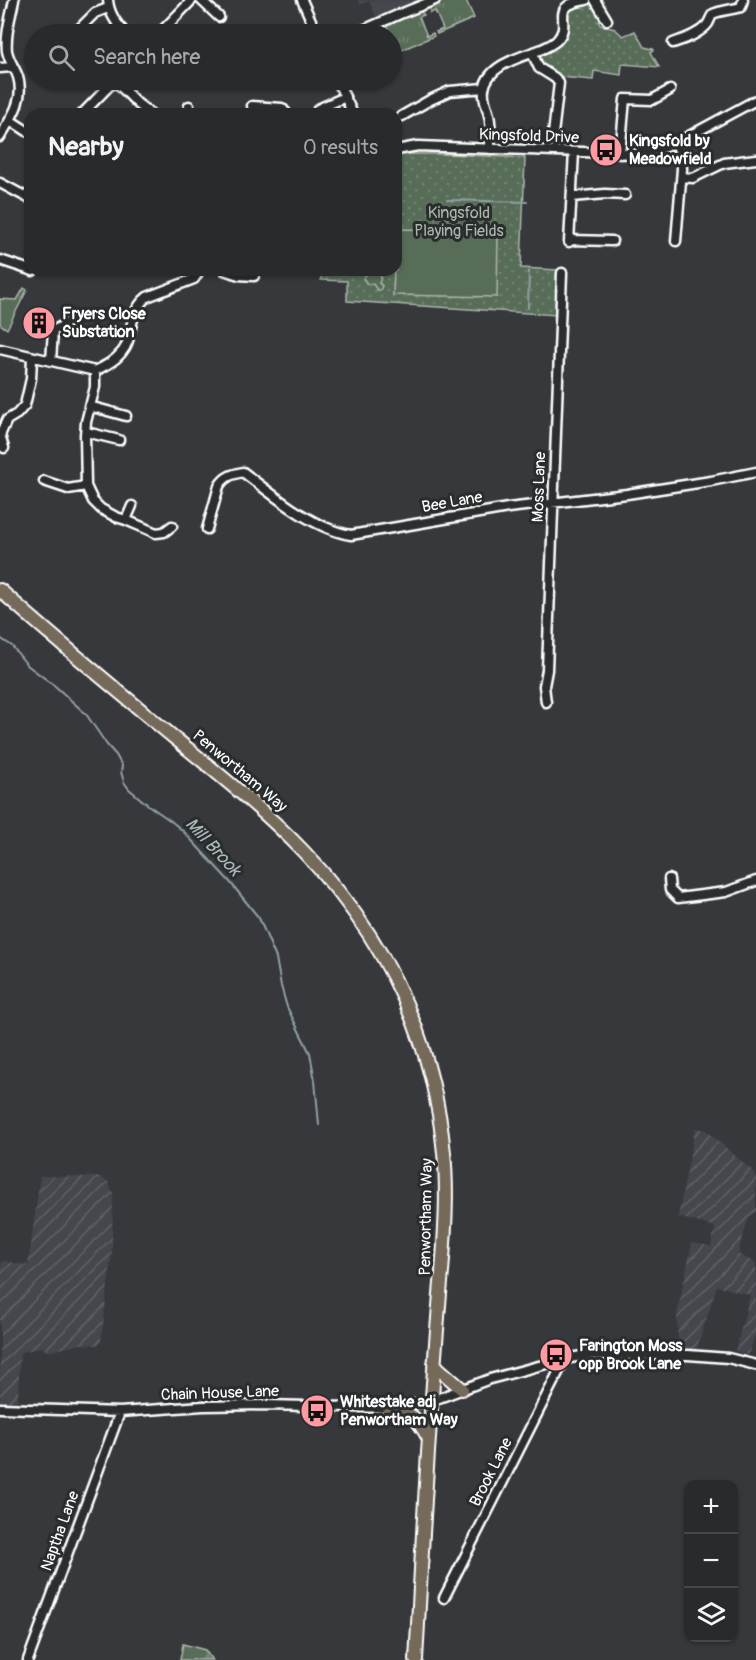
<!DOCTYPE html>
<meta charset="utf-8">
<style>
:root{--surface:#282a2d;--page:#343639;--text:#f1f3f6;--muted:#a5a7aa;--line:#444649}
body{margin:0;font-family:Pangolin,sans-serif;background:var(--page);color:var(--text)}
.controls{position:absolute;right:18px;bottom:18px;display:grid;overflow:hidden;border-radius:12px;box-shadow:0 2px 4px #0004}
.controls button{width:54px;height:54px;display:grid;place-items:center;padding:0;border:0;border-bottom:2px solid var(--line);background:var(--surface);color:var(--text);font:30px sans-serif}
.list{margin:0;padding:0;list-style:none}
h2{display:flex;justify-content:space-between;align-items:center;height:78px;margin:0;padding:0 24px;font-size:26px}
h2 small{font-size:20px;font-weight:400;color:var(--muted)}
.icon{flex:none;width:33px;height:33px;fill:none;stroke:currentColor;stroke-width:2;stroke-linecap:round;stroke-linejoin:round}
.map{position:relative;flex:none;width:756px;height:1660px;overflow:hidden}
.search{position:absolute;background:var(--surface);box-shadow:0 2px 4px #0004;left:24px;top:24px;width:378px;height:66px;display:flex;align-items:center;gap:15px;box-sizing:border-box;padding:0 21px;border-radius:33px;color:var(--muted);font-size:22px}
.panel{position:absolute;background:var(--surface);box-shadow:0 2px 4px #0004;left:24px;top:108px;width:378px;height:168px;border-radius:18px}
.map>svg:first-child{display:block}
.built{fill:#45464d}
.industrial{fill:url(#industrial-furrows)}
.grass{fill:url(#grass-tufts);stroke:#acb6ac;stroke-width:1.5}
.forest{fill:url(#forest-firs);stroke:#acb6ac;stroke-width:1.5}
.park{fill:url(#park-dots);stroke:#acb6ac;stroke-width:1.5}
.garden{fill:#586d59;stroke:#acb6ac;stroke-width:1.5}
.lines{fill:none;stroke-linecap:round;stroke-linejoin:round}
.stream{stroke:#91a1a6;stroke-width:2}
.minor-casing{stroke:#fff;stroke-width:13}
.highway-casing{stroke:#fff;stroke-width:16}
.minor{stroke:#2a2d2e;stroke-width:8}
.highway{stroke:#746a5a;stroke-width:12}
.labels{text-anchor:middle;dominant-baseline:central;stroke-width:6;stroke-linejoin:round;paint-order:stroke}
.street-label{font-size:16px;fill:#fff;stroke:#2a2d2e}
.poi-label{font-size:16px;font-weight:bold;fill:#fff;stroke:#2a2d2e;text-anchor:start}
.park-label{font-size:16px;fill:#acb6ac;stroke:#2a2d2e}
.water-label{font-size:18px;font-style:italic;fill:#acb9bc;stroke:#2a2d2e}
</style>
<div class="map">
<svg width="756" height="1660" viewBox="0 0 756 1660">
<defs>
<pattern id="industrial-furrows" width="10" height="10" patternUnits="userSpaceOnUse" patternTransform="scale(1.5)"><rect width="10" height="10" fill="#45464d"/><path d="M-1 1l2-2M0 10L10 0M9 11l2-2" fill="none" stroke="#616268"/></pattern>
<pattern id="grass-tufts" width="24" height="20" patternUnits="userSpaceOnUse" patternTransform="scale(1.5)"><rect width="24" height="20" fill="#586d59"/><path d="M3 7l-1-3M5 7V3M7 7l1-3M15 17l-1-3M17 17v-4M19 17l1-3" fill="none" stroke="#718372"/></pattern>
<pattern id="forest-firs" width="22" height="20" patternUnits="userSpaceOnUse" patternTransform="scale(1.5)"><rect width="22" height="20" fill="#586d59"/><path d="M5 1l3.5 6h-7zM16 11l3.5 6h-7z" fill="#718372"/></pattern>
<pattern id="park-dots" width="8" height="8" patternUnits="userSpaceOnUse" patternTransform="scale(1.5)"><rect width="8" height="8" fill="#586d59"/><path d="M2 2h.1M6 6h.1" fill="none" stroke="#718372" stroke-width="1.8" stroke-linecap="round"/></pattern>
</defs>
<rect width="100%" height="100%" fill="#36383c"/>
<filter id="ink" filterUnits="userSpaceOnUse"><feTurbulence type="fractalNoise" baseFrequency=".0167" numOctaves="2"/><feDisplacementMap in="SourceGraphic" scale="12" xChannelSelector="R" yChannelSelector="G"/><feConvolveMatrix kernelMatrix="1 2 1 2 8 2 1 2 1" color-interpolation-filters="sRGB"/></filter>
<g filter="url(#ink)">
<!-- built -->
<path class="built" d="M358,0H420L376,18L369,1L360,5Z"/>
<!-- industrial -->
<path class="industrial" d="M695,1128L706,1130L756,1174V1211L749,1217L738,1254L756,1263V1334L748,1355L735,1351L750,1295L717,1286L696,1351L678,1349L677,1313L692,1243L711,1246L715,1227L678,1217Z
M40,1176L101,1177L108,1182L113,1193L112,1253L101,1342L98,1345L81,1344L48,1352L41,1347L20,1353L18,1402H0V1273L2,1261L28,1265Z"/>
<!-- grass -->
<path class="grass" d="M443,0H466L474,18L437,34L436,32L443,29L435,11L430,13L429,6Z
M419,10L424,15L419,17L427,36L433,33L434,36L399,51L386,24Z"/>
<!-- forest -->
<path class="forest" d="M183,1644L205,1650L212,1660H180Z"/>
<!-- park -->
<path class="park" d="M589,2L593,4L602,18L599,22L600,25L615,29L623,36L635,31L644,47L653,49L654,50L651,52L659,67L622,64L621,75L594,71L593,80L560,77L540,63L538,59L540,55C552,50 565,43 567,29C567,24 565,19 567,14C569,10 575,8 577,4Z
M411,154H445L525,158L521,268L558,270L557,315L347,301V281L321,280V270H396V156Z"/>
<!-- garden -->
<path class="garden" d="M396,229L498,231L497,297L393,295L394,270H396Z
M371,270H379L381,278L379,283L382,286L380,290H377L373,284H367L363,278Z
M24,288L27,290L7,329L0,324V299L17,300Z"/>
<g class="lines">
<!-- stream -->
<path class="stream" d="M447,200L527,202
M528,308L529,271
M0,638L12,646L27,665L55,686L86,714L107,745L116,755L122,766L121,772L124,782L129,789L148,805L171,821L183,831L230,882L259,918L276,958L281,986L287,1007L310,1053L315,1081L319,1125"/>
<defs>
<path id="minor" d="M108,0C109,14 117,24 126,34
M201,0L219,17
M302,0L317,34
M595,0L607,20
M74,34L95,13L108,8
M159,34L192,0
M354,34L400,14L435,0
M673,43C684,39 697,35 706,26C710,22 710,17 713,14C718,11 735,9 741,7L743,0
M532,53L539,68L555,78L559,83L553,134
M0,68L12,67
M114,80L138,104L151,114
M303,80H305
M337,80L353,114
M252,106L282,108L287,114
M318,109L345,97
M82,114L115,80
M189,114V106
M402,116L430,100L450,91L484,88
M10,120L30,133
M0,137C11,118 25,100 18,77C15,68 9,61 7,51C5,34 11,16 14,0
M490,149C490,140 491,130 490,121C489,110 482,100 484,89C488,64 522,57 542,49C548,46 554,44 558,39C573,21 547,6 586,0
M396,150L418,146L636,154L660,149L676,143L756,100
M620,154L625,99L652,100L670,90
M682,177L693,178L724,163L756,159
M0,183L30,199
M572,197L605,194L625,195
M570,240L612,241
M676,241L682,169L681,156L676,143
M569,242L574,152
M0,260L33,271
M224,270L239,275L254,276L256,270
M0,349L95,371C105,366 115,361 122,352C135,337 126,314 147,297L194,279L200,270
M51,361L53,331L67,323
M95,371V387L86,422L85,435L86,486L93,501L101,509L116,517L126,520L156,533L164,532L172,526
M89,406L126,416
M86,432L119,440
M4,448L0,435L7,420L17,414L25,405L31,379L32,358
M44,481L68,489L86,486
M126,520L132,506
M207,529L219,486C225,476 233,474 243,472C273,495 313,529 351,535L508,508L627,494L711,481L756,472
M546,702L544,686L547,670L562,273
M669,879L670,890L678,898L726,892L756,881
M0,1408L120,1412L203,1406L266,1405L389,1408L431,1401L490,1379L565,1359L587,1355H688L728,1358L756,1365
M444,1598L565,1359
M28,1660L120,1412"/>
<path id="highway" d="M0,590C58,642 118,691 177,740C221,776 265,811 304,852C385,937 433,1036 444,1153C448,1192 445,1233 442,1272C438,1314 435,1355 432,1397C425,1485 421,1572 416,1660
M434,1363L439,1369L462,1389
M389,1408C414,1415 416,1416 429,1439"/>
</defs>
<!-- minor casing -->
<use href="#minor" class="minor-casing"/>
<!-- highway casing -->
<use href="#highway" class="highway-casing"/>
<!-- minor -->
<use href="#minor" class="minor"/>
<!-- highway -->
<use href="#highway" class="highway"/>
</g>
</g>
<!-- icons -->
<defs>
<symbol id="bus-disc" viewBox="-11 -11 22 22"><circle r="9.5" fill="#ff9aa2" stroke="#2a2d2e"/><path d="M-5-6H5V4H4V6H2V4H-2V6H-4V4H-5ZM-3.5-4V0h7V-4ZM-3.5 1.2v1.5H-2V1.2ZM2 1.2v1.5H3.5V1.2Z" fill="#111"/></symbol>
<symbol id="building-disc" viewBox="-11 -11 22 22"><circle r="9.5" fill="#ff9aa2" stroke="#2a2d2e"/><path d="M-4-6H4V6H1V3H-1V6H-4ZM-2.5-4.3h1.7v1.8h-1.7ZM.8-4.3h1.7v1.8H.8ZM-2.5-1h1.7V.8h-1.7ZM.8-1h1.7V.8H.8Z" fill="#111"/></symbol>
</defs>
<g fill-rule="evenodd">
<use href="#bus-disc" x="587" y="131" width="38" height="38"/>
<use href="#building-disc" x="20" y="304" width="38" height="38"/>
<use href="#bus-disc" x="537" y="1336" width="38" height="38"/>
<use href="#bus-disc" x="298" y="1392" width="38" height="38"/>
</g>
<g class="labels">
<!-- street labels -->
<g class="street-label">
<text transform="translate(529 136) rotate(2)">Kingsfold Drive</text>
<text transform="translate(539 487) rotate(-88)">Moss Lane</text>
<text transform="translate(452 502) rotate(-10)">Bee Lane</text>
<text transform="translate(240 771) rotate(40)">Penwortham Way</text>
<text transform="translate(426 1217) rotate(-89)">Penwortham Way</text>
<text transform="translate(220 1393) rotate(-2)">Chain House Lane</text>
<text transform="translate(491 1472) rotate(-63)">Brook Lane</text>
<text transform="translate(60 1531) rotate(-70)">Naptha Lane</text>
</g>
<!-- poi labels -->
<g class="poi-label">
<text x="629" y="141">Kingsfold by<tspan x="629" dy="18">Meadowfield</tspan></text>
<text x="62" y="314">Fryers Close<tspan x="62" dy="18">Substation</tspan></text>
<text x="579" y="1346">Farington Moss<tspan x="579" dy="18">opp Brook Lane</tspan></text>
<text x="340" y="1402">Whitestake adj<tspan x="340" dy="18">Penwortham Way</tspan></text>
</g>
<!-- park labels -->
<g class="park-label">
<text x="459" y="213">Kingsfold<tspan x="459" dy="18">Playing Fields</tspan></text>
</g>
<!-- water labels -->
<g class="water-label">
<text transform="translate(213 847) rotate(47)">Mill Brook</text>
</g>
</g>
</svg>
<div class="controls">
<button>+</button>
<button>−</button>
<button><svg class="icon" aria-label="layers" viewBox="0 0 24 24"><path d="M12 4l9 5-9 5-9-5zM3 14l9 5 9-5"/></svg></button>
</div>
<div class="search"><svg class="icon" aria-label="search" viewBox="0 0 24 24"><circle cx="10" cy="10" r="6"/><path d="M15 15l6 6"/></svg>Search here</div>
<section class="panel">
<h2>Nearby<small>0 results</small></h2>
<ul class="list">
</ul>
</section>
</div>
